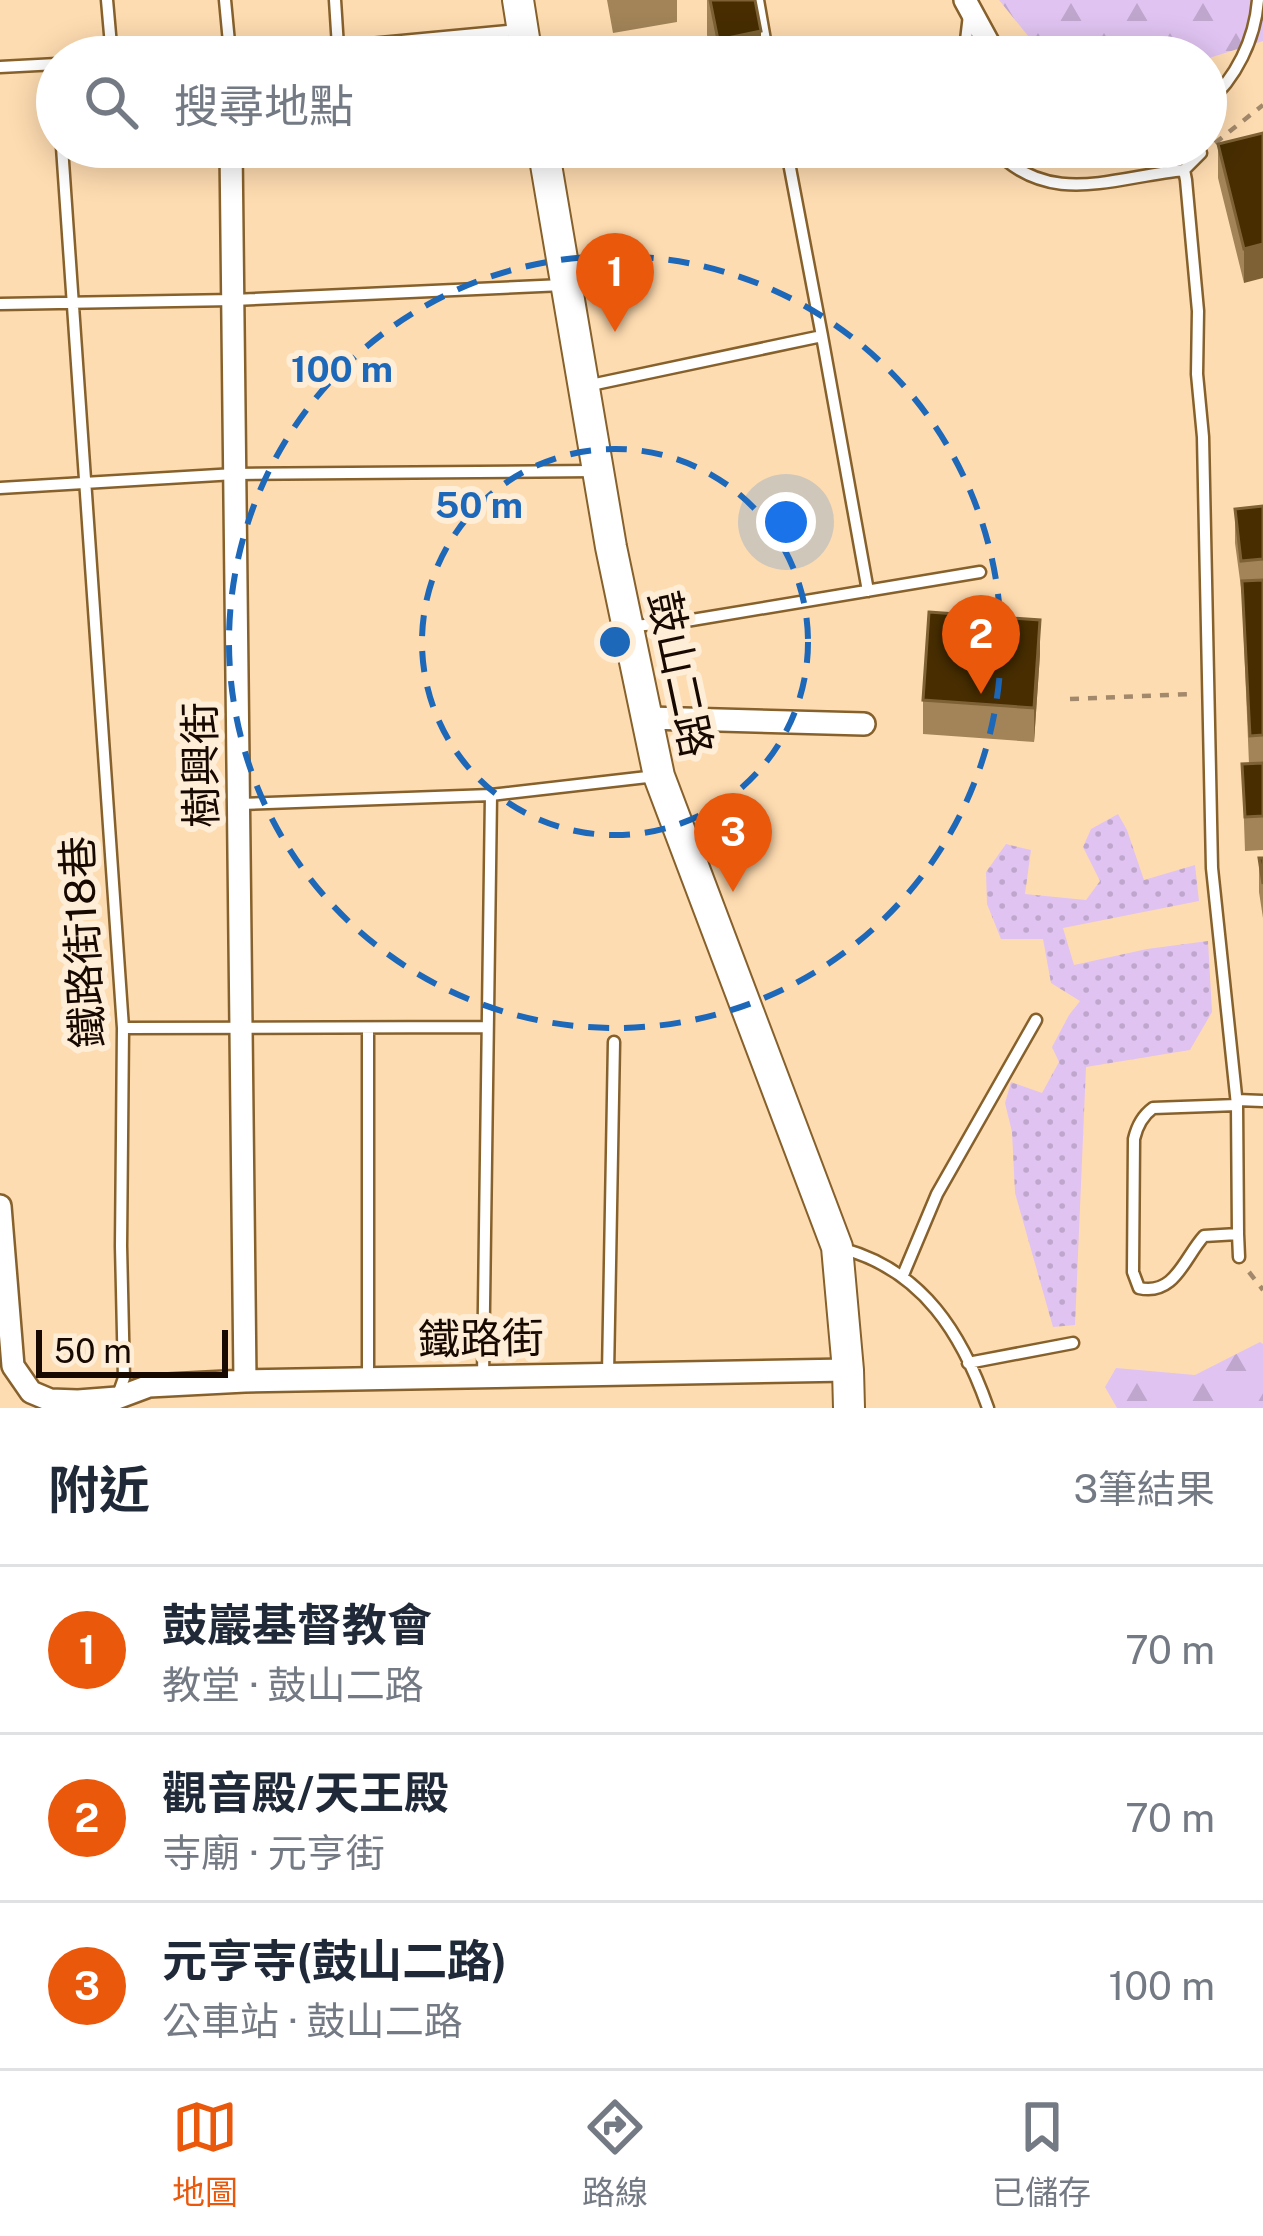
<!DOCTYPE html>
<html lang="zh-TW">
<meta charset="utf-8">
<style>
:root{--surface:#fff;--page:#f2f2f3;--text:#1f2937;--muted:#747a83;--line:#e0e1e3;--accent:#ea580c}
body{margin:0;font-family:"Public Sans","Noto Sans TC",sans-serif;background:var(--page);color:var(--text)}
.scale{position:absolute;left:36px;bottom:30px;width:192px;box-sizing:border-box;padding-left:12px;border:6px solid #170900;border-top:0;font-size:33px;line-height:42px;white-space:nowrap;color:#170900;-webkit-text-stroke:9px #feedd7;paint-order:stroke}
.you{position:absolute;left:786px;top:522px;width:42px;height:42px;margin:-30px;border:9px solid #fff;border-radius:50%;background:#1a73e8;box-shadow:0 0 0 18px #1a73e833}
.badge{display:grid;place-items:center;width:78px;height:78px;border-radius:50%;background:var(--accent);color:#fff;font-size:39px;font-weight:700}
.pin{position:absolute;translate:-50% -99px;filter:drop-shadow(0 3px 6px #0008)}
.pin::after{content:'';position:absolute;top:63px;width:42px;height:36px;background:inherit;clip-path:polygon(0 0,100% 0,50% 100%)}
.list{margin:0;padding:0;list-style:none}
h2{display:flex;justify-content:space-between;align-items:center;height:156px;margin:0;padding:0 48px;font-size:51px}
h2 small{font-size:39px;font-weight:400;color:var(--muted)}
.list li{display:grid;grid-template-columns:78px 1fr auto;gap:36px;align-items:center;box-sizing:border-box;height:168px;padding:0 48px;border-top:3px solid var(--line)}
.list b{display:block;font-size:45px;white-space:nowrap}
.list p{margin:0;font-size:39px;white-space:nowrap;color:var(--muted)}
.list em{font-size:39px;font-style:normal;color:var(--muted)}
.icon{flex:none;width:66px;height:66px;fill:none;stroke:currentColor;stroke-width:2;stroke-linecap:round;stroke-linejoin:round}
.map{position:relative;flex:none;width:1263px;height:1408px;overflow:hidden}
.search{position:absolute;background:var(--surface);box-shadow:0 6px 30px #0003;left:36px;right:36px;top:36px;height:132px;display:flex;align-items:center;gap:30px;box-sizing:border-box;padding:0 42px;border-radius:66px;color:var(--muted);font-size:45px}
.sheet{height:660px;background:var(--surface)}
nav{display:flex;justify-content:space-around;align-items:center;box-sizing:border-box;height:168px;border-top:3px solid var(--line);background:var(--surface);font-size:33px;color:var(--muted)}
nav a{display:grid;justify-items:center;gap:6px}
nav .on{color:var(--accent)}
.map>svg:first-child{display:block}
.grass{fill:url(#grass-dots)}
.forest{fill:url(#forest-firs)}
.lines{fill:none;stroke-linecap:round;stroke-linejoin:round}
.lane-casing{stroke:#87612c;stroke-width:15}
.street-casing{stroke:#87612c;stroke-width:26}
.secondary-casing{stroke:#87612c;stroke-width:34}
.path{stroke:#a3896b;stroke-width:4.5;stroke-dasharray:9 9;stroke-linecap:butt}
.lane{stroke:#fff;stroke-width:10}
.street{stroke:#fff;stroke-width:21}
.secondary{stroke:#fff;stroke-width:30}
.wall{fill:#a28458}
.shaded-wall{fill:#7e6235}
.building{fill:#472d00;stroke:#7e6235;stroke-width:3}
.ring{fill:none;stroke:#1d68b8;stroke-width:6;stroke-dasharray:21 15}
.labels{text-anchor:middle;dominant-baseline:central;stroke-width:12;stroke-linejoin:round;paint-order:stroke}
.street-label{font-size:42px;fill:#170900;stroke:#feedd7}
.centre{fill:#1d68b8;stroke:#feedd7;stroke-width:6}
.ring-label{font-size:36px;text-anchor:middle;font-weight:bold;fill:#1d68b8;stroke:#feedd7;stroke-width:12;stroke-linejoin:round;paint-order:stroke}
</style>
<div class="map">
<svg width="1263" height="1408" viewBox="0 0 1263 1408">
<defs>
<pattern id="grass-dots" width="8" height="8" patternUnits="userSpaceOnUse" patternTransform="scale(3)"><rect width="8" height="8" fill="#e0c3f1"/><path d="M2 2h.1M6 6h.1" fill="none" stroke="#bfa6cd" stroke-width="1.8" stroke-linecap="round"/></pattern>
<pattern id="forest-firs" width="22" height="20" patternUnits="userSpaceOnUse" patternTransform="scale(3)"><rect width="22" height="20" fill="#e0c3f1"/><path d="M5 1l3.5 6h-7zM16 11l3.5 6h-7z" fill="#bfa6cd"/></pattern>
</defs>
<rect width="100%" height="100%" fill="#fedcb1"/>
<!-- grass -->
<path class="grass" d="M1118,814L1127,830L1144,880L1195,865L1199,901L1063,928L1074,965L1147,949L1208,941L1212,1012L1190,1050L1086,1067L1075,1325L1053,1327L1015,1193L1012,1132L1005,1103L1011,1082L1042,1093L1059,1062L1052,1047L1069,1015L1080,1001L1051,983L1043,939H1001L987,904L986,872L1006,844L1031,850L1025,894L1086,900L1100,881L1083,847L1091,829Z"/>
<!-- forest -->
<path class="forest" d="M999,0H1263V41L1206,59L1045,57Z
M1260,1342L1263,1344V1408H1117L1105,1387L1116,1368L1195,1375Z"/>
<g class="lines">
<defs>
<path id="lane" d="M107,0L112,57
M225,0L230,53
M335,0L338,47
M758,0L768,57
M170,57L338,47L519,30
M964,57L969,15
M0,67L57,64
M1206,104C1236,79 1255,39 1258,0
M62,147L123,1028L121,1246L124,1378L118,1395
M786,147L822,336
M992,147C1048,209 1113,177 1184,170L1186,180L1198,311L1197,374L1203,437L1212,868L1237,1105L1238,1234L1204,1236C1184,1258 1175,1296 1139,1288L1133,1272L1134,1139C1137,1126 1142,1116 1153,1108L1237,1105
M1184,170L1201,153
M0,304L233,300L563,285
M586,386L822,336L868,591
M0,488L235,474L595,471
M633,626L680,622L980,572
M239,804L491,795L656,776
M123,1028L487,1027
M368,1029V1379
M1237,1100L1263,1101
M1238,1234L1239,1257
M844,1249C923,1271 962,1334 988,1408
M903,1275L937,1194L1036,1020
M968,1363L1073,1343
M608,1374L614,1042
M483,1377L491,795"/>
<path id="street" d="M965,0L996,57
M230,53V57
M231,147L245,1381
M648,718L864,724
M0,1206L13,1366L31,1392L50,1400L78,1401L117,1398L149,1386L245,1381L848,1370"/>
<path id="secondary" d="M518,0L527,57
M543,147L611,547L659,776L837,1247L848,1370L849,1408"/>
</defs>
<!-- lane casing -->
<use href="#lane" class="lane-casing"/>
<!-- street casing -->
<use href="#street" class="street-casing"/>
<!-- secondary casing -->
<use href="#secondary" class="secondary-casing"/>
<!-- path -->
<path class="path" d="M1215,143L1263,105
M1070,699L1191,694
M1249,1272L1263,1290"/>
<!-- lane -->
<use href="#lane" class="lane"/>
<!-- street -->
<use href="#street" class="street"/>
<!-- secondary -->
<use href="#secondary" class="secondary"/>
</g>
<!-- wall -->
<path class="wall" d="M607,0H677V22L613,33Z
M707,0H755L761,57H712L707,35Z
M1263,133L1244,283L1218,178V144Z
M1263,506V850L1245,851L1242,764H1249L1242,595L1235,543V509Z
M1040,654L1034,742L923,734V700Z
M1259,858H1263V918L1259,892Z"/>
<!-- shaded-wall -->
<path class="shaded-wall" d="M761,31V57H718V40Z
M1263,244V278L1244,283V249Z
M1040,620V654L1034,742V708Z"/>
<!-- building -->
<path class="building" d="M710,0H755L761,31L718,40Z
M1263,133V244L1244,249L1218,144Z
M1263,506V559L1241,561L1235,509Z
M1263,580V735L1250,736L1242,581Z
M929,612L1040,620L1034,708L923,700Z
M1263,763V816L1245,817L1242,764Z
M1259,858H1263V884Z"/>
<!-- distance rings -->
<g class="ring">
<circle cx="615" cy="642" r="193"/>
<circle cx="615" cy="642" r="386"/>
</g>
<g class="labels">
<!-- street labels -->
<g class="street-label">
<text transform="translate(681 674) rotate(78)">鼓山二路</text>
<text transform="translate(200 765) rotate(-91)">樹興街</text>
<text transform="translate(82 942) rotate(-93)">鐵路街18巷</text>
<text transform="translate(481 1338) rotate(-1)">鐵路街</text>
</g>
</g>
<circle cx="615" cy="642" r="18" class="centre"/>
<g class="ring-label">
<text x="342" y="382">100 m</text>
<text x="479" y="518">50 m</text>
</g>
</svg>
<div class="scale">50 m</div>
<div class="you"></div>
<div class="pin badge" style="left:615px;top:332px">1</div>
<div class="pin badge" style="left:981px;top:694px">2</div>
<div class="pin badge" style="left:733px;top:892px">3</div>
<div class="search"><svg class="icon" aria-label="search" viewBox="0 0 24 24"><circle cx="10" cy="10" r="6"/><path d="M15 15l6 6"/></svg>搜尋地點</div>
</div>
<section class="sheet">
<h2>附近<small>3筆結果</small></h2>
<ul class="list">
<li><span class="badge">1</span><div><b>鼓巖基督教會</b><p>教堂 · 鼓山二路</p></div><em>70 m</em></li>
<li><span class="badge">2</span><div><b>觀音殿/天王殿</b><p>寺廟 · 元亨街</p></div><em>70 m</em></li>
<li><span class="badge">3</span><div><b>元亨寺(鼓山二路)</b><p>公車站 · 鼓山二路</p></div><em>100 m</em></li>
</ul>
</section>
<nav>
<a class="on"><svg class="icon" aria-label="map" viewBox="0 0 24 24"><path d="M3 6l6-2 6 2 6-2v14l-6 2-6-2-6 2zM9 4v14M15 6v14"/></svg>地圖</a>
<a><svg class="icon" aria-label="directions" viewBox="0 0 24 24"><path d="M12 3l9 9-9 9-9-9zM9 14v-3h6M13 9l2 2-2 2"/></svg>路線</a>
<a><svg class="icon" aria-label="saved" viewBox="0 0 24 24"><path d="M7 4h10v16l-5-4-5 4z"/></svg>已儲存</a>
</nav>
